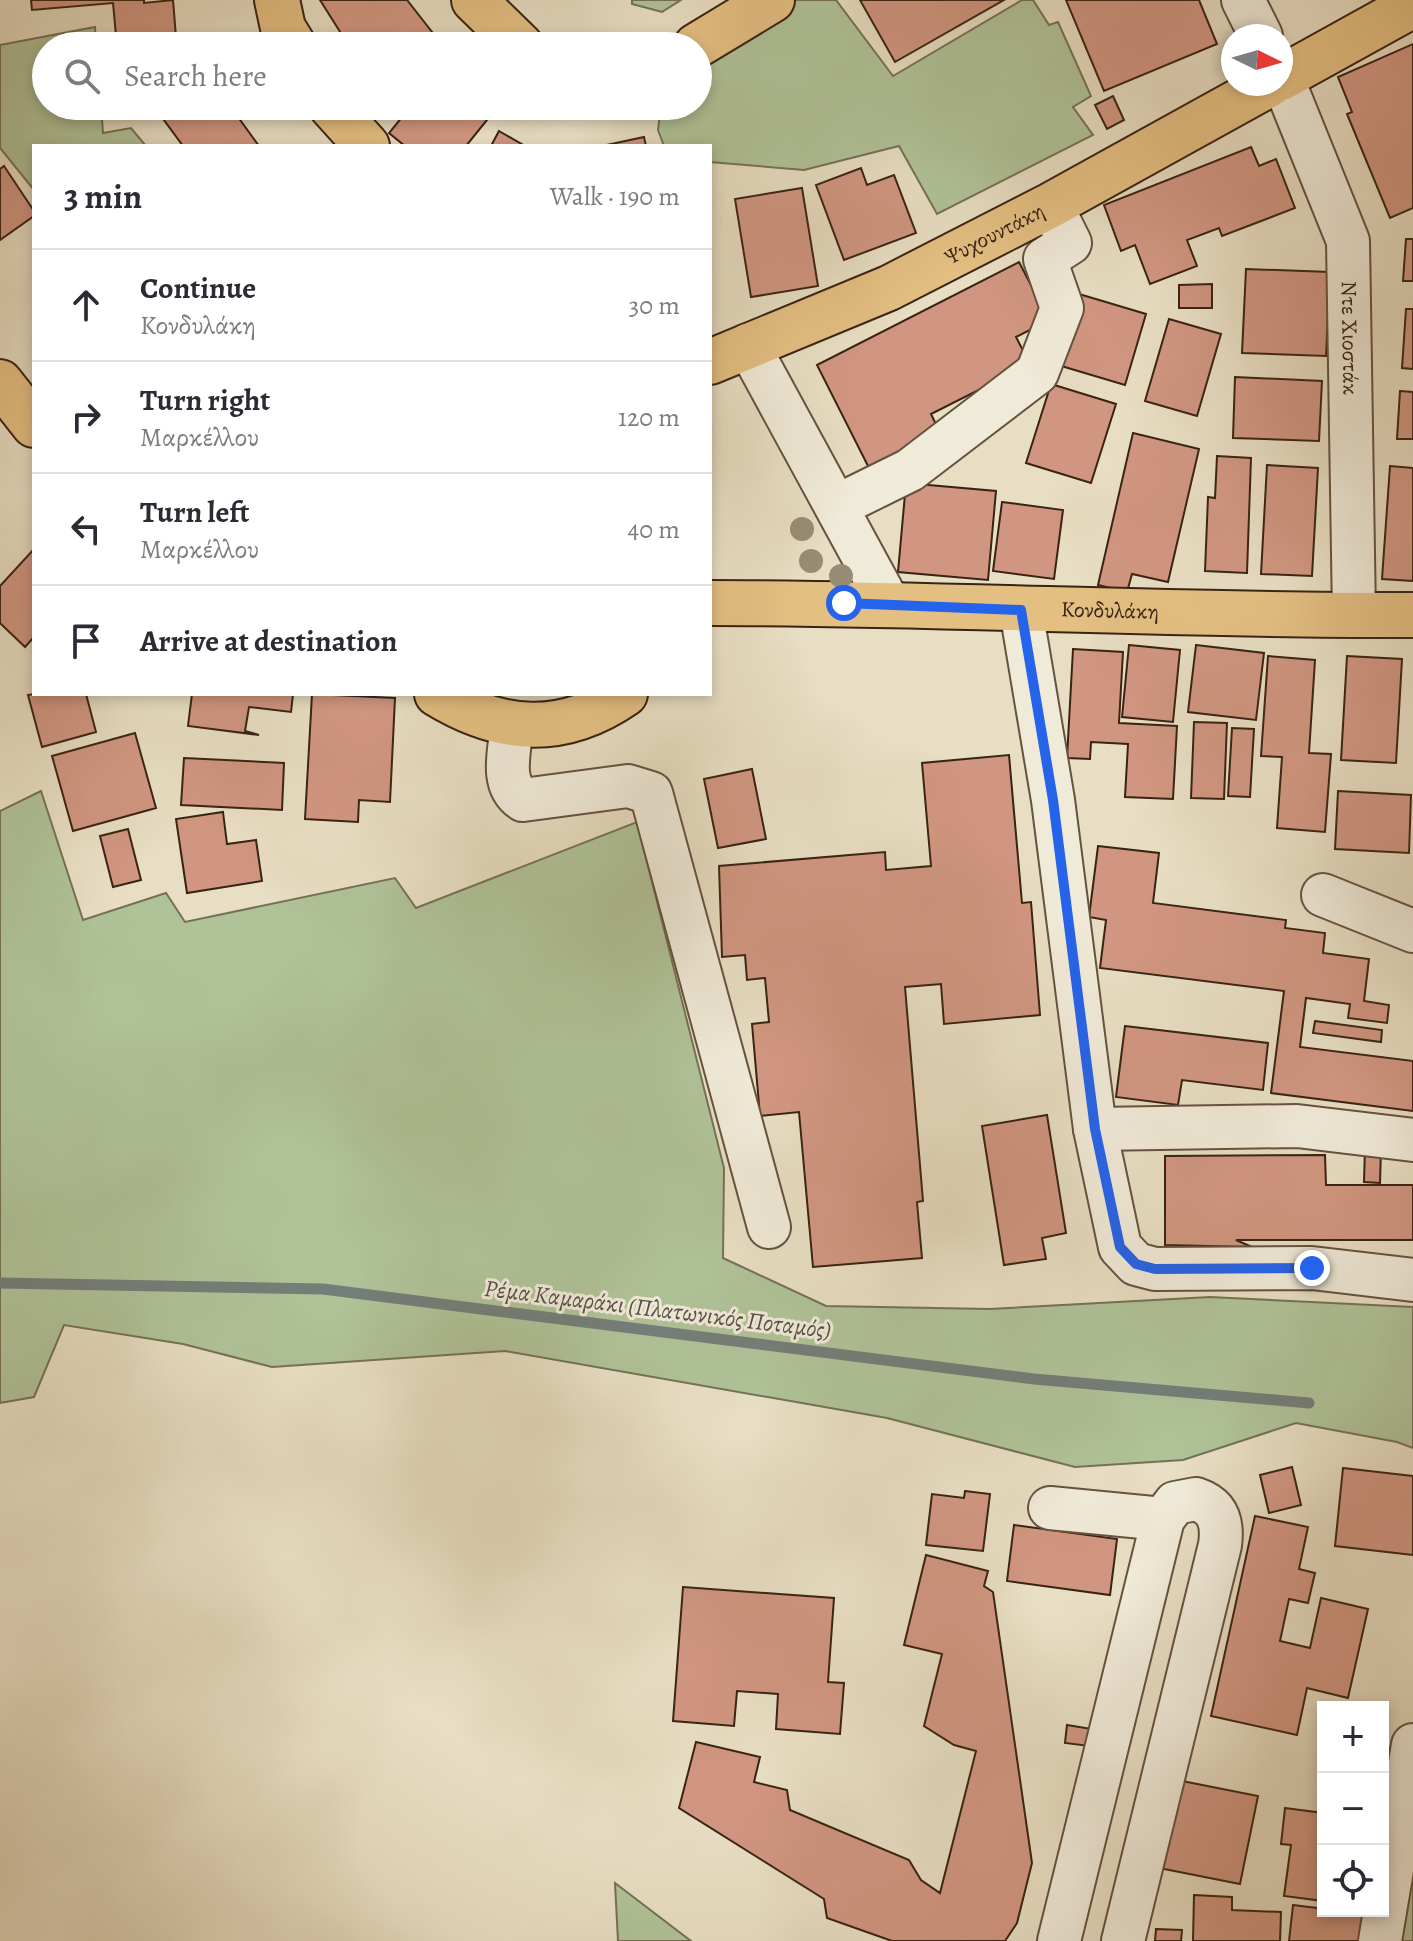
<!DOCTYPE html>
<meta charset="utf-8">
<style>
:root{--surface:#fff;--page:#f7f7f7;--text:#2b2b33;--muted:#7c7c81;--line:#e1e1e2}
body{margin:0;font-family:Alegreya,serif;background:var(--page);color:var(--text)}
.controls{position:absolute;right:24px;bottom:24px;display:grid;overflow:hidden;border-radius:0px;box-shadow:0 4px 12px #0003}
.controls button{width:72px;height:72px;display:grid;place-items:center;padding:0;border:0;border-bottom:2px solid var(--line);background:var(--surface);color:var(--text);font:40px sans-serif}
.compass{position:absolute;left:1221px;top:24px;width:72px;height:72px;border-radius:50%;background:var(--surface);box-shadow:0 4px 12px #0003;rotate:95deg}
.stop{position:absolute;width:24px;height:24px;margin:-18px;border:6px solid #2563eb;border-radius:50%;background:#fff}
.stop.end{background:#2563eb;border-color:#fff;box-shadow:0 2px 8px #0008}
.list{margin:0;padding:0;list-style:none}
h2{display:flex;justify-content:space-between;align-items:center;height:104px;margin:0;padding:0 32px;font-size:34px}
h2 small{font-size:26px;font-weight:400;color:var(--muted)}
.list li{display:grid;grid-template-columns:52px 1fr auto;gap:24px;align-items:center;box-sizing:border-box;height:112px;padding:0 32px;border-top:2px solid var(--line)}
.list b{display:block;font-size:30px;white-space:nowrap}
.list p{margin:0;font-size:26px;white-space:nowrap;color:var(--muted)}
.list em{font-size:26px;font-style:normal;color:var(--muted)}
.icon{flex:none;width:44px;height:44px;fill:none;stroke:currentColor;stroke-width:2;stroke-linecap:round;stroke-linejoin:round}
.map{position:relative;flex:none;width:1413px;height:1941px;overflow:hidden}
.search{position:absolute;background:var(--surface);box-shadow:0 4px 12px #0003;left:32px;top:32px;width:680px;height:88px;display:flex;align-items:center;gap:20px;box-sizing:border-box;padding:0 28px;border-radius:44px;color:var(--muted);font-size:30px}
.panel{position:absolute;background:var(--surface);box-shadow:0 4px 12px #0003;left:32px;top:144px;width:680px;height:552px;border-radius:0px}
.map>svg:first-child{display:block}
.green{fill:#b0c298;stroke:#747256;stroke-width:2}
.lines{fill:none;stroke-linecap:round;stroke-linejoin:round}
.stream{stroke:#747e79;stroke-width:11}
.building{fill:#d19681;stroke:#392313;stroke-width:2}
.minor-casing{stroke:#65523f;stroke-width:46}
.major-casing{stroke:#392313;stroke-width:48}
.minor{stroke:#f0ead8;stroke-width:42}
.major{stroke:#e4bf82;stroke-width:44}
.tree{fill:#988d74}
.route{stroke:#2563eb;stroke-width:10}
.labels{text-anchor:middle;dominant-baseline:central;stroke-width:6;stroke-linejoin:round;paint-order:stroke}
.street-label{font-size:22px;fill:#392313;stroke:#f0ead8}
.water-label{font-size:24px;font-style:italic;fill:#565046;stroke:#f0ead8}
</style>
<div class="map">
<svg width="1413" height="1941" viewBox="0 0 1413 1941">
<rect width="100%" height="100%" fill="#e8dec3"/>
<filter id="stains"><feTurbulence type="fractalNoise" baseFrequency=".0025" numOctaves="4"/><feColorMatrix values="0 0 0 0 .2 0 0 0 0 .09 0 0 0 0 .02 0 0 0 .5 -.17"/></filter>
<radialGradient id="worn" r=".72"><stop offset=".6" stop-color="#630" stop-opacity="0"/><stop offset="1" stop-color="#630" stop-opacity=".3"/></radialGradient>
<!-- green -->
<path class="green" d="M632,0H681L662,12L632,4Z
M794,0H836L893,76L1022,0H1033L1049,25L1058,22L1091,96L1073,107L1093,135L937,214L899,146L804,170L710,162V146H664L658,130L661,106H698V67Z
M95,27L96,46H46V106H101L103,133L131,128L146,146H34V190L0,148V45Z
M41,791L83,920L166,893L185,922L395,878L416,908L637,822L724,1168L723,1258L826,1306L990,1309L1210,1297L1413,1307V1448L1397,1442L1296,1423L1183,1460L1075,1467L887,1418L505,1351L272,1367L183,1344L64,1325L34,1397L0,1403V811Z
M1413,1832V1941H1393Z
M615,1883L691,1941H618Z"/>
<g class="lines">
<!-- stream -->
<path class="stream" d="M0,1283L323,1289L1034,1379L1309,1403"/>
</g>
<!-- building -->
<path class="building" d="M31,0H144V3L173,0L176,37L198,35L199,46H117L113,3L32,10Z
M320,0H407L443,46H349Z
M860,0H1004L895,62Z
M1066,0H1199L1217,44L1104,91Z
M1413,44V208L1390,218L1347,114L1352,112L1338,77Z
M1113,96L1124,120L1107,129L1095,105Z
M175,106H230L259,146H183L161,116Z
M362,106H386L373,117Z
M411,106H491L495,110L466,146H405L389,133Z
M499,131L525,146H491Z
M644,137L646,146H602Z
M1251,147L1259,166L1276,159L1295,208L1222,236L1219,228L1187,240L1197,266L1150,284L1135,245L1121,251L1104,205Z
M4,166L34,211V216L0,240V169Z
M861,168L867,185L894,175L916,233L844,260L816,185Z
M802,188L818,286L751,297L735,199Z
M1406,239H1413V281H1403Z
M1019,262L1049,320L1016,337L1030,364L931,414L942,437L871,472L817,365Z
M1246,269L1330,272L1326,356L1242,353Z
M1212,284V308H1179V285Z
M1079,294L1146,314L1125,385L1058,365Z
M1406,309H1413V369L1402,368Z
M1169,319L1221,334L1197,416L1145,401Z
M1235,377L1322,381L1319,441L1233,438Z
M1051,384L1116,404L1091,483L1026,463Z
M1400,391L1413,392V439H1397Z
M1133,433L1199,449L1168,582L1132,574L1127,592L1098,585Z
M1217,456L1251,458L1247,573L1205,571L1208,497L1215,498Z
M1267,465L1318,468L1312,576L1261,574Z
M1390,466L1413,468V581L1382,579Z
M906,483L996,491L988,580L898,572Z
M1002,502L1063,510L1054,579L993,571Z
M34,549V637L25,647L0,623V586Z
M1129,645L1180,650L1173,722L1122,717Z
M1196,645L1264,653L1256,720L1188,712Z
M1073,649L1123,652L1119,723L1177,726L1173,799L1125,797L1128,744L1091,742L1090,759L1067,758Z
M1268,656L1315,660L1309,753L1331,754L1325,832L1277,828L1282,757L1261,756Z
M1347,656L1402,659L1396,763L1341,760Z
M34,694H86L96,732L42,747L28,695Z
M192,694H293L291,712L249,707L245,731L259,735L188,726Z
M312,694L395,698L390,802L359,800L358,822L305,819Z
M1194,722L1227,723L1224,799L1191,798Z
M1232,728L1254,729L1250,797L1228,796Z
M135,733L156,808L73,831L52,756Z
M1009,755L1022,903L1031,902L1040,1015L944,1024L941,984L905,987L923,1201L917,1202L922,1258L813,1267L799,1112L760,1116L752,1024L769,1022L765,978L747,980L745,955L722,957L719,866L885,852L886,870L931,866L922,763Z
M184,758L284,763L282,810L181,805Z
M752,769L766,839L718,848L704,779Z
M1338,791L1411,795L1409,853L1335,849Z
M223,812L227,844L256,840L262,881L187,893L176,819Z
M128,829L141,880L113,887L100,836Z
M1098,846L1159,853L1153,903L1286,920L1285,928L1325,933L1323,953L1369,959L1364,1001L1389,1005L1387,1023L1348,1018L1350,1004L1306,998L1300,1047L1413,1061V1111L1271,1093L1284,991L1100,968L1106,920L1089,917Z
M1315,1021L1382,1030L1381,1042L1313,1033Z
M1125,1026L1268,1043L1263,1090L1182,1080L1178,1105L1116,1097Z
M1047,1115L1066,1233L1042,1238L1046,1259L1004,1265L982,1126Z
M1365,1148L1381,1149L1380,1183L1364,1182Z
M1325,1155L1326,1185H1413V1240H1236L1252,1247L1165,1245V1156Z
M1292,1467L1301,1505L1269,1513L1260,1475Z
M1343,1468L1413,1476V1555L1335,1546Z
M965,1491L990,1494L983,1551L926,1545L932,1494L964,1498Z
M1255,1516L1308,1527L1299,1569L1315,1573L1308,1603L1289,1599L1280,1641L1310,1648L1321,1598L1368,1609L1348,1698L1307,1688L1297,1735L1211,1716Z
M1014,1525L1117,1539L1110,1595L1007,1581Z
M926,1555L988,1571L984,1586L993,1592L1032,1863L1017,1923L1005,1941H892L827,1918L824,1899L679,1808L696,1742L760,1757L754,1782L787,1790L790,1810L909,1860L921,1880L940,1893L976,1751L954,1745L924,1726L942,1654L904,1645Z
M683,1587L834,1598L828,1682L844,1683L840,1734L776,1729L778,1694L737,1691L734,1726L673,1721Z
M1067,1725L1092,1729L1089,1746L1065,1743Z
M1383,1746L1401,1751L1396,1771L1383,1768Z
M1177,1780L1258,1796L1240,1884L1159,1868Z
M1285,1808L1323,1813V1901L1284,1896L1291,1845L1281,1844Z
M1194,1895L1232,1897V1910L1281,1912L1280,1941H1193Z
M1293,1905L1367,1914L1364,1941H1289Z
M1156,1929L1182,1930L1181,1941H1155Z"/>
<g class="lines">
<defs>
<g id="minor">
<path d="M1243,0L1261,36"/>
<path id="s1" d="M1281,75L1348,241L1354,615"/>
<path d="M748,345L889,604"/>
<path d="M837,506L910,470L1037,373L1062,308L1045,259L1070,243L1051,205"/>
<path d="M1021,610L1053,800L1095,1129L1120,1247L1136,1264L1155,1269L1312,1268L1413,1280"/>
<path d="M512,725C510,750 499,784 523,800L628,786L651,793L769,1227"/>
<path d="M1323,895L1413,931"/>
<path d="M1095,1129L1297,1126L1413,1140"/>
<path d="M1050,1508L1163,1519"/>
<path d="M1059,1941L1163,1519L1175,1503L1196,1499C1219,1507 1223,1523 1220,1545L1123,1941"/>
<path d="M1380,1941L1413,1745"/>
</g>
<g id="major">
<path d="M277,0L283,28L294,46"/>
<path d="M474,0L521,46"/>
<path d="M696,46L772,0"/>
<path d="M1281,78L1413,5"/>
<path d="M331,106L367,146"/>
<path id="s2" d="M710,362L889,288L1051,205L1270,84"/>
<path d="M0,382L34,425"/>
<path id="s3" d="M710,603C944,603 1178,616 1413,615"/>
<path d="M437,694C501,733 563,737 625,694"/>
</g>
</defs>
<!-- minor casing -->
<use href="#minor" class="minor-casing"/>
<!-- major casing -->
<use href="#major" class="major-casing"/>
<!-- minor -->
<use href="#minor" class="minor"/>
<!-- major -->
<use href="#major" class="major"/>
</g>
<!-- trees -->
<g class="tree">
<circle cx="802" cy="529" r="12"/>
<circle cx="811" cy="561" r="12"/>
<circle cx="841" cy="576" r="12"/>
</g>
<g class="lines">
<!-- route -->
<path class="route" d="M844,603L1021,610L1053,800L1095,1129L1120,1247L1136,1264L1155,1269L1312,1268"/>
</g>
<g class="labels">
<!-- street labels -->
<g class="street-label">
<text stroke="none"><textPath href="#s2" startOffset="312">Ψυχουντάκη</textPath></text>
<text stroke="none"><textPath href="#s1" startOffset="276">Ντε Χιοστάκ</textPath></text>
<text stroke="none"><textPath href="#s3" startOffset="400">Κονδυλάκη</textPath></text>
</g>
<!-- water labels -->
<g class="water-label">
<text transform="translate(658 1309) rotate(7)">Ρέμα Καμαράκι (Πλατωνικός Ποταμός)</text>
</g>
</g>
<rect width="100%" height="100%" filter="url(#stains)"/>
<rect width="100%" height="100%" fill="url(#worn)"/>
</svg>
<div class="controls">
<button>+</button>
<button>−</button>
<button><svg class="icon" aria-label="locate" viewBox="0 0 24 24"><circle cx="12" cy="12" r="6"/><path d="M12 2v4M12 18v4M2 12h4M18 12h4"/></svg></button>
</div>
<svg class="compass" viewBox="-18 -18 36 36"><path d="M0-13l5 13h-10z" fill="#e53935"/><path d="M0 13l5-13h-10z" fill="#7c7c81"/></svg>
<div class="stop" style="left:844px;top:603px"></div>
<div class="stop end" style="left:1312px;top:1268px"></div>
<div class="search"><svg class="icon" aria-label="search" viewBox="0 0 24 24"><circle cx="10" cy="10" r="6"/><path d="M15 15l6 6"/></svg>Search here</div>
<section class="panel">
<h2>3 min<small>Walk · 190 m</small></h2>
<ul class="list">
<li><svg class="icon" aria-label="ahead" viewBox="0 0 24 24"><path d="M12 20V5M6 11l6-6 6 6"/></svg><div><b>Continue</b><p>Κονδυλάκη</p></div><em>30 m</em></li>
<li><svg class="icon" aria-label="right" viewBox="0 0 24 24"><path d="M7 20v-9h11M14 6l5 5-5 5"/></svg><div><b>Turn right</b><p>Μαρκέλλου</p></div><em>120 m</em></li>
<li><svg class="icon" aria-label="left" viewBox="0 0 24 24"><path d="M17 20v-9H6M10 6l-5 5 5 5"/></svg><div><b>Turn left</b><p>Μαρκέλλου</p></div><em>40 m</em></li>
<li><svg class="icon" aria-label="arrive" viewBox="0 0 24 24"><path d="M6 21V4h12l-3 4 3 4H6"/></svg><div><b>Arrive at destination</b></div></li>
</ul>
</section>
</div>
